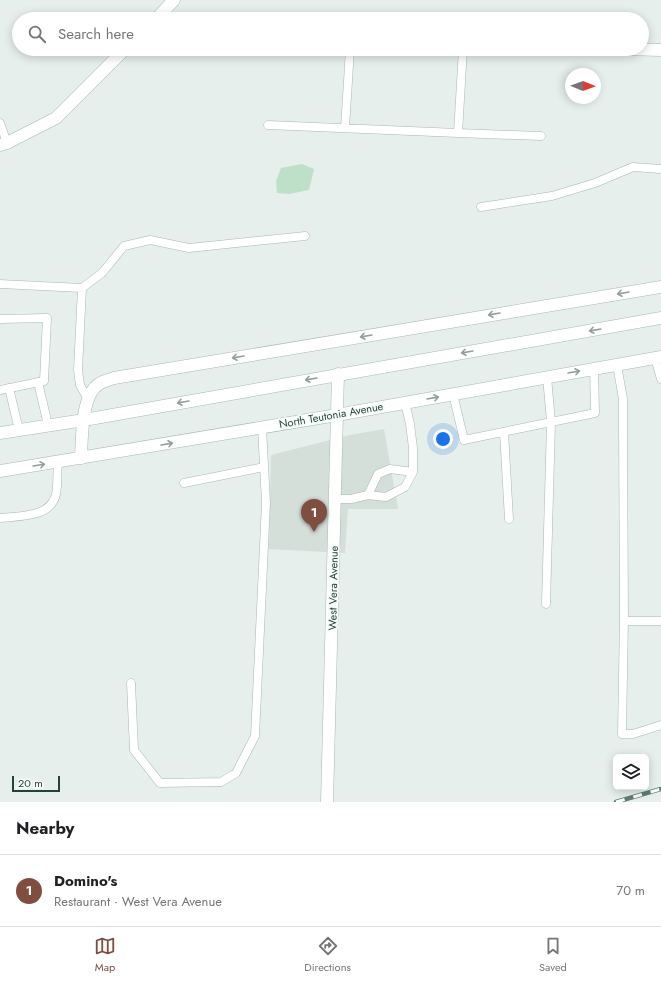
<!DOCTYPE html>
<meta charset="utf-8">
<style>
:root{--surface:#fff;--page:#f6f6f6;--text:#202124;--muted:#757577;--line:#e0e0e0;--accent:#7f4e3f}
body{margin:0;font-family:Jost,sans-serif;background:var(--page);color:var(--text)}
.controls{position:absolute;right:12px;bottom:12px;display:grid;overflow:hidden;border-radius:6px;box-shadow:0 2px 10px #0003}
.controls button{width:36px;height:36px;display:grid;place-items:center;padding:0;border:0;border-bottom:1px solid var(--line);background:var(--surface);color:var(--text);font:20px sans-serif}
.compass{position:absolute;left:565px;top:68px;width:36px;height:36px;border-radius:50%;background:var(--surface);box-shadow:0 2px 10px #0003;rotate:91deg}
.scale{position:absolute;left:12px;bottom:10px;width:48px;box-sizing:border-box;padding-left:4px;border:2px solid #24423a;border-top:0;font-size:11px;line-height:14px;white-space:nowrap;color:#24423a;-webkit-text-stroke:3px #f7fbf9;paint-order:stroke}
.you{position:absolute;left:443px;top:439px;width:14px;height:14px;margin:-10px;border:3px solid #fff;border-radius:50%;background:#1a73e8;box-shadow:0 0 0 6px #1a73e833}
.badge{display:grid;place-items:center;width:26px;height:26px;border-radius:50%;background:var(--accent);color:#fff;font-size:13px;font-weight:700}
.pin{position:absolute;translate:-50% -33px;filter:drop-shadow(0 1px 2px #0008)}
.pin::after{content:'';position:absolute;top:21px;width:14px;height:12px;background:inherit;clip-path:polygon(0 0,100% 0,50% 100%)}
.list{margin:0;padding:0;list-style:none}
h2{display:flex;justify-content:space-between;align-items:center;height:52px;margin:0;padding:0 16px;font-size:17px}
h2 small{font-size:13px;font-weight:400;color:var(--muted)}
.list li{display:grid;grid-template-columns:26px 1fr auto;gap:12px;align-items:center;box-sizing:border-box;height:72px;padding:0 16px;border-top:1px solid var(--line)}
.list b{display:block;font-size:15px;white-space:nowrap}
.list p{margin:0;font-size:13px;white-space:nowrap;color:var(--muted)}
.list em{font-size:13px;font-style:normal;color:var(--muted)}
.icon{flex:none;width:22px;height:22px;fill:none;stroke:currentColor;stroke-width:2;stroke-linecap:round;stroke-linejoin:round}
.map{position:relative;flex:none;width:661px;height:802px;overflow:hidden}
.search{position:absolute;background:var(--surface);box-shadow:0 2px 10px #0003;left:12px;right:12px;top:12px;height:44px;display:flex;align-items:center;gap:10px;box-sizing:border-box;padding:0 14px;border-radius:22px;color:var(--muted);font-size:15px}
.sheet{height:124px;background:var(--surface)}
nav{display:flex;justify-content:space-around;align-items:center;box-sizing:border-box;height:56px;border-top:1px solid var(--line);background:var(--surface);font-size:11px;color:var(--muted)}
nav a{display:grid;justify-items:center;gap:2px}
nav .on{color:var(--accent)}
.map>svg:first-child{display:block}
.built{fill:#d4dfda}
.green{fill:#bfe0c8}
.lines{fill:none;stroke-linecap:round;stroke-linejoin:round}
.lane-casing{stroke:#a8b8b2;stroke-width:9}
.street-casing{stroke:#a8b8b2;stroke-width:13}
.secondary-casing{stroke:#a4bbb3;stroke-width:13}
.lane{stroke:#fff;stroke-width:8}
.street{stroke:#fff;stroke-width:12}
.secondary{stroke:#fff;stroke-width:12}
.rail-casing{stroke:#5f7d75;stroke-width:4.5}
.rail{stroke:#f7fbf9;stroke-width:3;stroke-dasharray:9;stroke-linecap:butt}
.oneway{stroke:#92a09c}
.labels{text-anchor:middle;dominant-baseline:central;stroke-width:3.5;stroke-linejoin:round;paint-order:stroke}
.street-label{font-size:11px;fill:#24423a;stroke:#f7fbf9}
</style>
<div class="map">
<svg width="661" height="802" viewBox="0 0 661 802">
<rect width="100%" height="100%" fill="#e6efeb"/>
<!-- built -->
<path class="built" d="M384,429L398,509H348L345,553L269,549L271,455L350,435Z"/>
<!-- green -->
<path class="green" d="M302,164L314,169L309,190L289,194L277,193L276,181L281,168Z"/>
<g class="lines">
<defs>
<path id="lane" d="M0,123L7,143
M268,125L458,133L463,49
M345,128L350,49
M458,133L541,136
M481,207L552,196L595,183L633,167L661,169
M0,284L82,288L102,273L124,246L150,240L189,248L305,236
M82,288L78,370L80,385L88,399
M0,319L47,318L44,381L0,390
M655,358L661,379
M617,365L623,399V424L624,616L622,734H633L661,725
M38,382L48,425
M9,388L19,430
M453,394L464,440L595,413L594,369
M504,432L509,519
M184,483L264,467
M368,495L378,474L390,469L413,472
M335,499H351L368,495L386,497L405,487L413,472V448L410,424L405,402
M0,518C19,516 51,518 56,494C58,484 57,472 58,462
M546,604L551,422L547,377
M624,621H661
M131,683L134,750L160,783L221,782L236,773L255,736L266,503L262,427"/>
<path id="street" d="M156,19L174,0
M623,49L661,50
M0,145L7,143L56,118L125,49
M81,458C82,439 81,395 99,384C103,381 109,380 114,378L661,287
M327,802L338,374"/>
<path id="secondary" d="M0,433L84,420L661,318
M0,471L337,415L661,357"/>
</defs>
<!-- lane casing -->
<use href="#lane" class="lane-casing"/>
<!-- street casing -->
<use href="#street" class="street-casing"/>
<!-- secondary casing -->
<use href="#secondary" class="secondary-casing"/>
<!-- lane -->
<use href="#lane" class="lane"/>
<!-- street -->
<use href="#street" class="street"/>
<!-- secondary -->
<use href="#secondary" class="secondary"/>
<defs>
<path id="rail" d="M616,802L661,789"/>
</defs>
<!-- rail casing -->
<use href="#rail" class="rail-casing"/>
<!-- rail -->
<use href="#rail" class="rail"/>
</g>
<!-- one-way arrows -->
<defs><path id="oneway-shaft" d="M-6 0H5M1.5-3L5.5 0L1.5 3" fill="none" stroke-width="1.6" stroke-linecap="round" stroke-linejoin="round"/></defs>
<g class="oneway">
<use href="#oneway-shaft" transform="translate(623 293) rotate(170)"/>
<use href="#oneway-shaft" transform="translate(494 314) rotate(170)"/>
<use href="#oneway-shaft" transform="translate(595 330) rotate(170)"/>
<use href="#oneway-shaft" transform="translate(366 336) rotate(170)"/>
<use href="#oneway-shaft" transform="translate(467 352) rotate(170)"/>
<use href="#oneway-shaft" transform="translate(238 357) rotate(170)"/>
<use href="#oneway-shaft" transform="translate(574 372) rotate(-10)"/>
<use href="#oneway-shaft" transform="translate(311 379) rotate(170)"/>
<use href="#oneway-shaft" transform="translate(433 398) rotate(-10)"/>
<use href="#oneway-shaft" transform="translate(183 402) rotate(170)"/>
<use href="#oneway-shaft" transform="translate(167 444) rotate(-10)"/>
<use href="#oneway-shaft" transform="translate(39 465) rotate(-9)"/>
</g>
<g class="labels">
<!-- street labels -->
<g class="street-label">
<text transform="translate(331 415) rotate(-10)">North Teutonia Avenue</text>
<text transform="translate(333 588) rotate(-89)">West Vera Avenue</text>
</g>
</g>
</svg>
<div class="controls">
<button><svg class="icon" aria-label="layers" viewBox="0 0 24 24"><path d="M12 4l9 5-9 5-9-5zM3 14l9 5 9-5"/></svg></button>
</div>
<svg class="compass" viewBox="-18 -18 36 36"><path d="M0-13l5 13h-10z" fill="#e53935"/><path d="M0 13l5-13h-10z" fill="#757577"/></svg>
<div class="scale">20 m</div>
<div class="you"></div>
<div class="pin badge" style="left:314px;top:532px">1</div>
<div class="search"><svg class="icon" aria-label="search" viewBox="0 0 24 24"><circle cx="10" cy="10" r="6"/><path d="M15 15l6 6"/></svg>Search here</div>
</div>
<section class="sheet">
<h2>Nearby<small></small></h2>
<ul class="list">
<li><span class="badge">1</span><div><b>Domino's</b><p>Restaurant · West Vera Avenue</p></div><em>70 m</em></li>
</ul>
</section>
<nav>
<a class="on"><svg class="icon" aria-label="map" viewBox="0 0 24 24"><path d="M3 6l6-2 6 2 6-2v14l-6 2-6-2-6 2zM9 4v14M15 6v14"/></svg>Map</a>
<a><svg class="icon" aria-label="directions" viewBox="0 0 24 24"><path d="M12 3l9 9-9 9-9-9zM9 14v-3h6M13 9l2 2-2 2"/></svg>Directions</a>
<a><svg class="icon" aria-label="saved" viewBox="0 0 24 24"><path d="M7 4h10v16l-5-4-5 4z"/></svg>Saved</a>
</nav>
